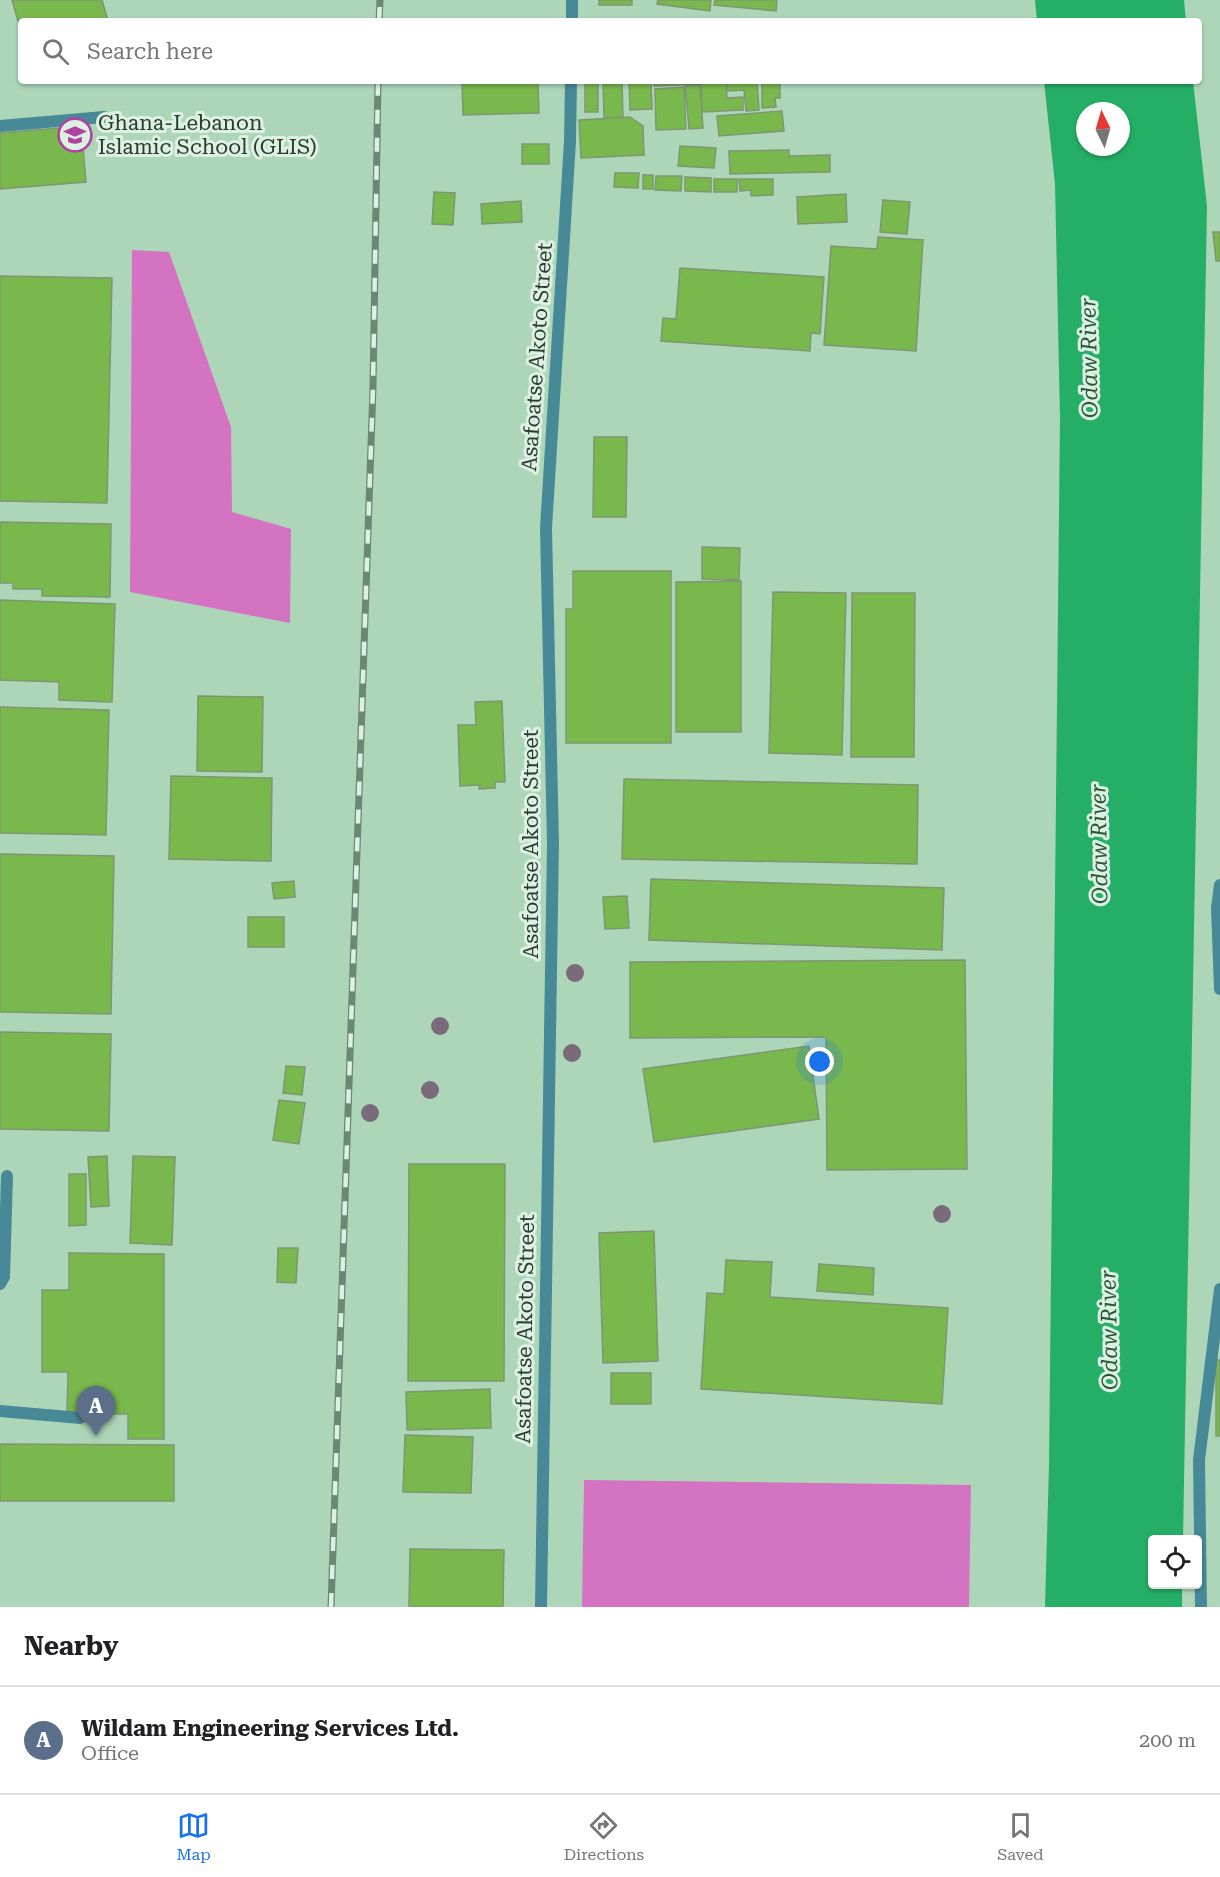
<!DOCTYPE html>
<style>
:root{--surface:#fff;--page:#f2f2f2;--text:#202124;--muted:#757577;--line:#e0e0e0;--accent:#1a73e8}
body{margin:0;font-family:"Roboto Serif",serif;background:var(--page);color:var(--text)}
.controls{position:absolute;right:18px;bottom:18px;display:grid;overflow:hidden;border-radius:6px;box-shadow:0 2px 4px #0004}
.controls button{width:54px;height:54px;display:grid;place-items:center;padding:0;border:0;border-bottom:2px solid var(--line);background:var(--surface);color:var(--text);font:30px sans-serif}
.compass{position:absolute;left:1076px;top:102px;width:54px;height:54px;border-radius:50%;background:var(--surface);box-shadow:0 2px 4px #0004;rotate:355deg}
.you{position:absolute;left:820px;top:1062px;width:21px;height:21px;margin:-15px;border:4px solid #fff;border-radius:50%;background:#1a73e8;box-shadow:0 0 0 9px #1a73e833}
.badge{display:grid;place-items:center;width:39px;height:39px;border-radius:50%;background:var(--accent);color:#fff;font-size:20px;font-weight:700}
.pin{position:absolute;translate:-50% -50px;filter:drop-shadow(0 2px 3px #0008)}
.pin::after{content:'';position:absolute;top:32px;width:21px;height:18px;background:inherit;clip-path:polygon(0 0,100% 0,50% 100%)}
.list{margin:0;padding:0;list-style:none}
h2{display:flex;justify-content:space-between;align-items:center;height:78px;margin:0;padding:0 24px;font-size:26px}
h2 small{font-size:20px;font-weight:400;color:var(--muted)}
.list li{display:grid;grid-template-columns:39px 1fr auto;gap:18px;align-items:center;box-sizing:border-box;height:108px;padding:0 24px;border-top:2px solid var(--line)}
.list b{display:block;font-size:22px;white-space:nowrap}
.list p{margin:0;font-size:20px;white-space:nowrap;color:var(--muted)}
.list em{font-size:20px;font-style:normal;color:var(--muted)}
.icon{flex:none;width:33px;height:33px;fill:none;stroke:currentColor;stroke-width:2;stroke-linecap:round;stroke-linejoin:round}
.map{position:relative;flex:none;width:1220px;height:1607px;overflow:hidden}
.search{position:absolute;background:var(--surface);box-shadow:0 2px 4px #0004;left:18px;right:18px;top:18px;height:66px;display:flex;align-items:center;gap:15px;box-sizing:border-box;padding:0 21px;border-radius:6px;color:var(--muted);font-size:22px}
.sheet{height:186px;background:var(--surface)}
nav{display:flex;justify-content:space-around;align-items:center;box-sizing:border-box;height:84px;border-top:2px solid var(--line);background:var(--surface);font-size:16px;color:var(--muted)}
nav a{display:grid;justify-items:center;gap:3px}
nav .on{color:var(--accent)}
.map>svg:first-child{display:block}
.forest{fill:#d473c2}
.water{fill:#25ae66;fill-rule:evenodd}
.building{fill:#79b84c;stroke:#7f9672;stroke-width:1.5}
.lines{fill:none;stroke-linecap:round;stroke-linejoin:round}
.lane{stroke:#488998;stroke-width:12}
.street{stroke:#488998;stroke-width:12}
.rail-casing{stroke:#6b8874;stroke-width:7}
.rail{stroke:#dcf1e2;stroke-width:4.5;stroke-dasharray:14;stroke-linecap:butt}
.tree{fill:#7a6b7b}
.labels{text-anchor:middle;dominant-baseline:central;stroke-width:6;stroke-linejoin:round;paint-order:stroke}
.poi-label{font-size:21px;fill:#2a3a2f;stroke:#dcf1e2;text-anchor:start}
.street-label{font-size:21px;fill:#2a3a2f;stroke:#dcf1e2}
.water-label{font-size:22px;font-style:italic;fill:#265739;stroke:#dcf1e2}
</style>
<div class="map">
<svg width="1220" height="1607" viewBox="0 0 1220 1607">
<rect width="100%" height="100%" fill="#add6b9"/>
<!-- forest -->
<path class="forest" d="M132,250L169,252L231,427L232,512L291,529L290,623L130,592Z
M584,1480L971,1485L969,1607H582Z"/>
<!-- water -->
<path class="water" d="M1035,0H1184L1186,21H1037Z
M1044,81H1193L1207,206L1183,1539L1152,1540V1584L1182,1585V1607H1045L1049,1465L1060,418L1055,184ZM1085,111H1121V147H1085Z"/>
<!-- building -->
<path class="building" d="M12,0H102L108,21H21V32Z
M599,0H632V5H599Z
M658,0H711L710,11L657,4Z
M715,0H777L776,11L714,5Z
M462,81H538L539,113L463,115Z
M585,81H598V112H585Z
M603,81H622L623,118H604Z
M629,81H651L652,109L630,110Z
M654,81H726L727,98L743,97V110L702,112L701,84L654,86Z
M727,81H757L759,110L746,111L744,90L727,91Z
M762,81H780V98H775L776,107L762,108Z
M700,85L703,128L689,129L685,86Z
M684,87L686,129L656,130L655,89Z
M782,111L784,131L719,136L717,116Z
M630,117L643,126L644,155L581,158L579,120Z
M71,127L72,136L82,135L86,182L0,189V133Z
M522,144H549V164H522Z
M680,146L716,148L714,168L678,166Z
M789,150V156L830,155V172L730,174L729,151Z
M615,173H639L638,188L614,187Z
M643,175H653V189H643Z
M656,176H682L681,191L655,190Z
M685,177L711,178V192L685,191Z
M714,179H737V192H714Z
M739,179H773V195L751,196V190L740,191Z
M434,192L455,193L453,225L432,224Z
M846,194L847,222L798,224L797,197Z
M883,200L910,202L907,234L880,232Z
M521,201L522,222L482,224L481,204Z
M1213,232H1220V261H1216Z
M878,237L923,240L916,351L824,345L831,246L877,249Z
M680,268L824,277L820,334L811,333L810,351L661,341L663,318L676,319Z
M0,276L112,278L107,503L0,501Z
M594,437H627L626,517H593Z
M0,522L111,524L110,597L42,596V589H13V583H0Z
M702,547L740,548L739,580L702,579Z
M573,571H671V743H566V609H573Z
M741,581V732H676V582Z
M773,592L846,593L842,755L769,753Z
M852,593H915L914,757H851Z
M0,600L115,604L112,702L59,700V682L0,680Z
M198,696L263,697L262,772L197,771Z
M502,701L505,782H495V788L479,789L480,785L460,786L458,725H476L475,702Z
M0,707L109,710L106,835L0,833Z
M171,776L272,778L271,861L169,859Z
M624,779L918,785L917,864L622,859Z
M0,854L114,856L111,1014L0,1012Z
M651,879L944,888L942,950L649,940Z
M294,881L295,897L274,899L272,883Z
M627,896L629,928L605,929L603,897Z
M248,917H284V947H248Z
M965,960L967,1169L827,1170L826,1037L630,1038V962Z
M0,1032L111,1034L109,1131L0,1129Z
M809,1046L819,1119L654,1142L643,1069Z
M286,1066L305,1067L302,1095L283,1093Z
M279,1100L305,1103L299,1144L273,1140Z
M107,1156L109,1206L91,1207L88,1157Z
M133,1156L175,1157L172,1245L130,1243Z
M409,1164H505L504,1381H408Z
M69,1174H86V1225L69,1226Z
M654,1231L658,1361L603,1363L599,1233Z
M278,1248H298L296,1283L277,1282Z
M69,1253L164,1254V1439H128V1414L67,1413L68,1372H42V1290H69Z
M726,1260L772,1262L770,1297L948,1308L942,1404L701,1389L707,1293L724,1294Z
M819,1264L874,1268L873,1295L817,1291Z
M1216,1360H1220V1436H1216Z
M611,1373H651V1404H611Z
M490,1389L491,1428L407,1430L406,1392Z
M405,1435L473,1437L471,1493L403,1492Z
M0,1444L174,1445V1501H0Z
M410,1549L504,1550L503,1607H409Z"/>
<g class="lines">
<!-- lane -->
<path class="lane" d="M0,126L104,117
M1220,885L1217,908L1220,989
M0,1284L4,1277L7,1176
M0,1411L80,1418
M1201,1607L1199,1460L1220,1289"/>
<!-- street -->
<path class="street" d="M572,21V0
M541,1607L553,843L546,528L570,141L571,81"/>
<defs>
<path id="rail" d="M379,21L380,0
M331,1607L373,387L378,81"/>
</defs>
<!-- rail casing -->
<use href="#rail" class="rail-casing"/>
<!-- rail -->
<use href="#rail" class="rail"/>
</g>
<!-- trees -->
<g class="tree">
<circle cx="575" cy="973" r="9"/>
<circle cx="440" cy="1026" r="9"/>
<circle cx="572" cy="1053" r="9"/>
<circle cx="430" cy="1090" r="9"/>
<circle cx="370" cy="1113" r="9"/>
<circle cx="942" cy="1214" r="9"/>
</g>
<!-- icons -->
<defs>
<symbol id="school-ring" viewBox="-11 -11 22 22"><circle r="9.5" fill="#dcf1e2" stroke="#b142a0" stroke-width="1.5"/><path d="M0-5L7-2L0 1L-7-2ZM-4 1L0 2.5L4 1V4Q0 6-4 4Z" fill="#b142a0"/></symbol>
</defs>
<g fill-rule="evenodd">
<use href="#school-ring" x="56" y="116" width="38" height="38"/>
</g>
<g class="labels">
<!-- poi labels -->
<g class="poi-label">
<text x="98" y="123">Ghana-Lebanon<tspan x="98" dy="24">Islamic School (GLIS)</tspan></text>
</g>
<!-- street labels -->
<g class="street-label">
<text transform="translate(537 357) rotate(-86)">Asafoatse Akoto Street</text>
<text transform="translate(531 844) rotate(-90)">Asafoatse Akoto Street</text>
<text transform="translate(525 1329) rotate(-89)">Asafoatse Akoto Street</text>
</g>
<!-- water labels -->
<g class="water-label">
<text transform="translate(1089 358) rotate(-91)">Odaw River</text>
<text transform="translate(1099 844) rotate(-91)">Odaw River</text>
<text transform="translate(1109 1330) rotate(-91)">Odaw River</text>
</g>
</g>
</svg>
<div class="controls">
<button><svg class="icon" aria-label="locate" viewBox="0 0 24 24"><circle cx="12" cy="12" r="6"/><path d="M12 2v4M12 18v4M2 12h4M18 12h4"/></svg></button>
</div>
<svg class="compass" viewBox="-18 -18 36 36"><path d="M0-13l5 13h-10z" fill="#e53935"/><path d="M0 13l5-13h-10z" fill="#757577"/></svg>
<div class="you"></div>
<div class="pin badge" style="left:96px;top:1436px;background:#5c6f8a">A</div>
<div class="search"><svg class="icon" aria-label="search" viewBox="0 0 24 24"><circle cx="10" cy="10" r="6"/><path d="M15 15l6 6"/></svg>Search here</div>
</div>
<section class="sheet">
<h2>Nearby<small></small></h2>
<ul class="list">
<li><span class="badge" style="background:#5c6f8a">A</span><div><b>Wildam Engineering Services Ltd.</b><p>Office</p></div><em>200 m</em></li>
</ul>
</section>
<nav>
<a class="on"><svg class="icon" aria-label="map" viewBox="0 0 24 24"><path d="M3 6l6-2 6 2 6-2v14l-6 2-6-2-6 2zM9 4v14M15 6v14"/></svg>Map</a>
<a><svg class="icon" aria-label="directions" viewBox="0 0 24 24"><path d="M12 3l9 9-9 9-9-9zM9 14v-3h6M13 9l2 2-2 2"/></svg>Directions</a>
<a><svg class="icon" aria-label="saved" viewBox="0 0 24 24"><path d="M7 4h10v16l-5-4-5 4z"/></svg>Saved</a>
</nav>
